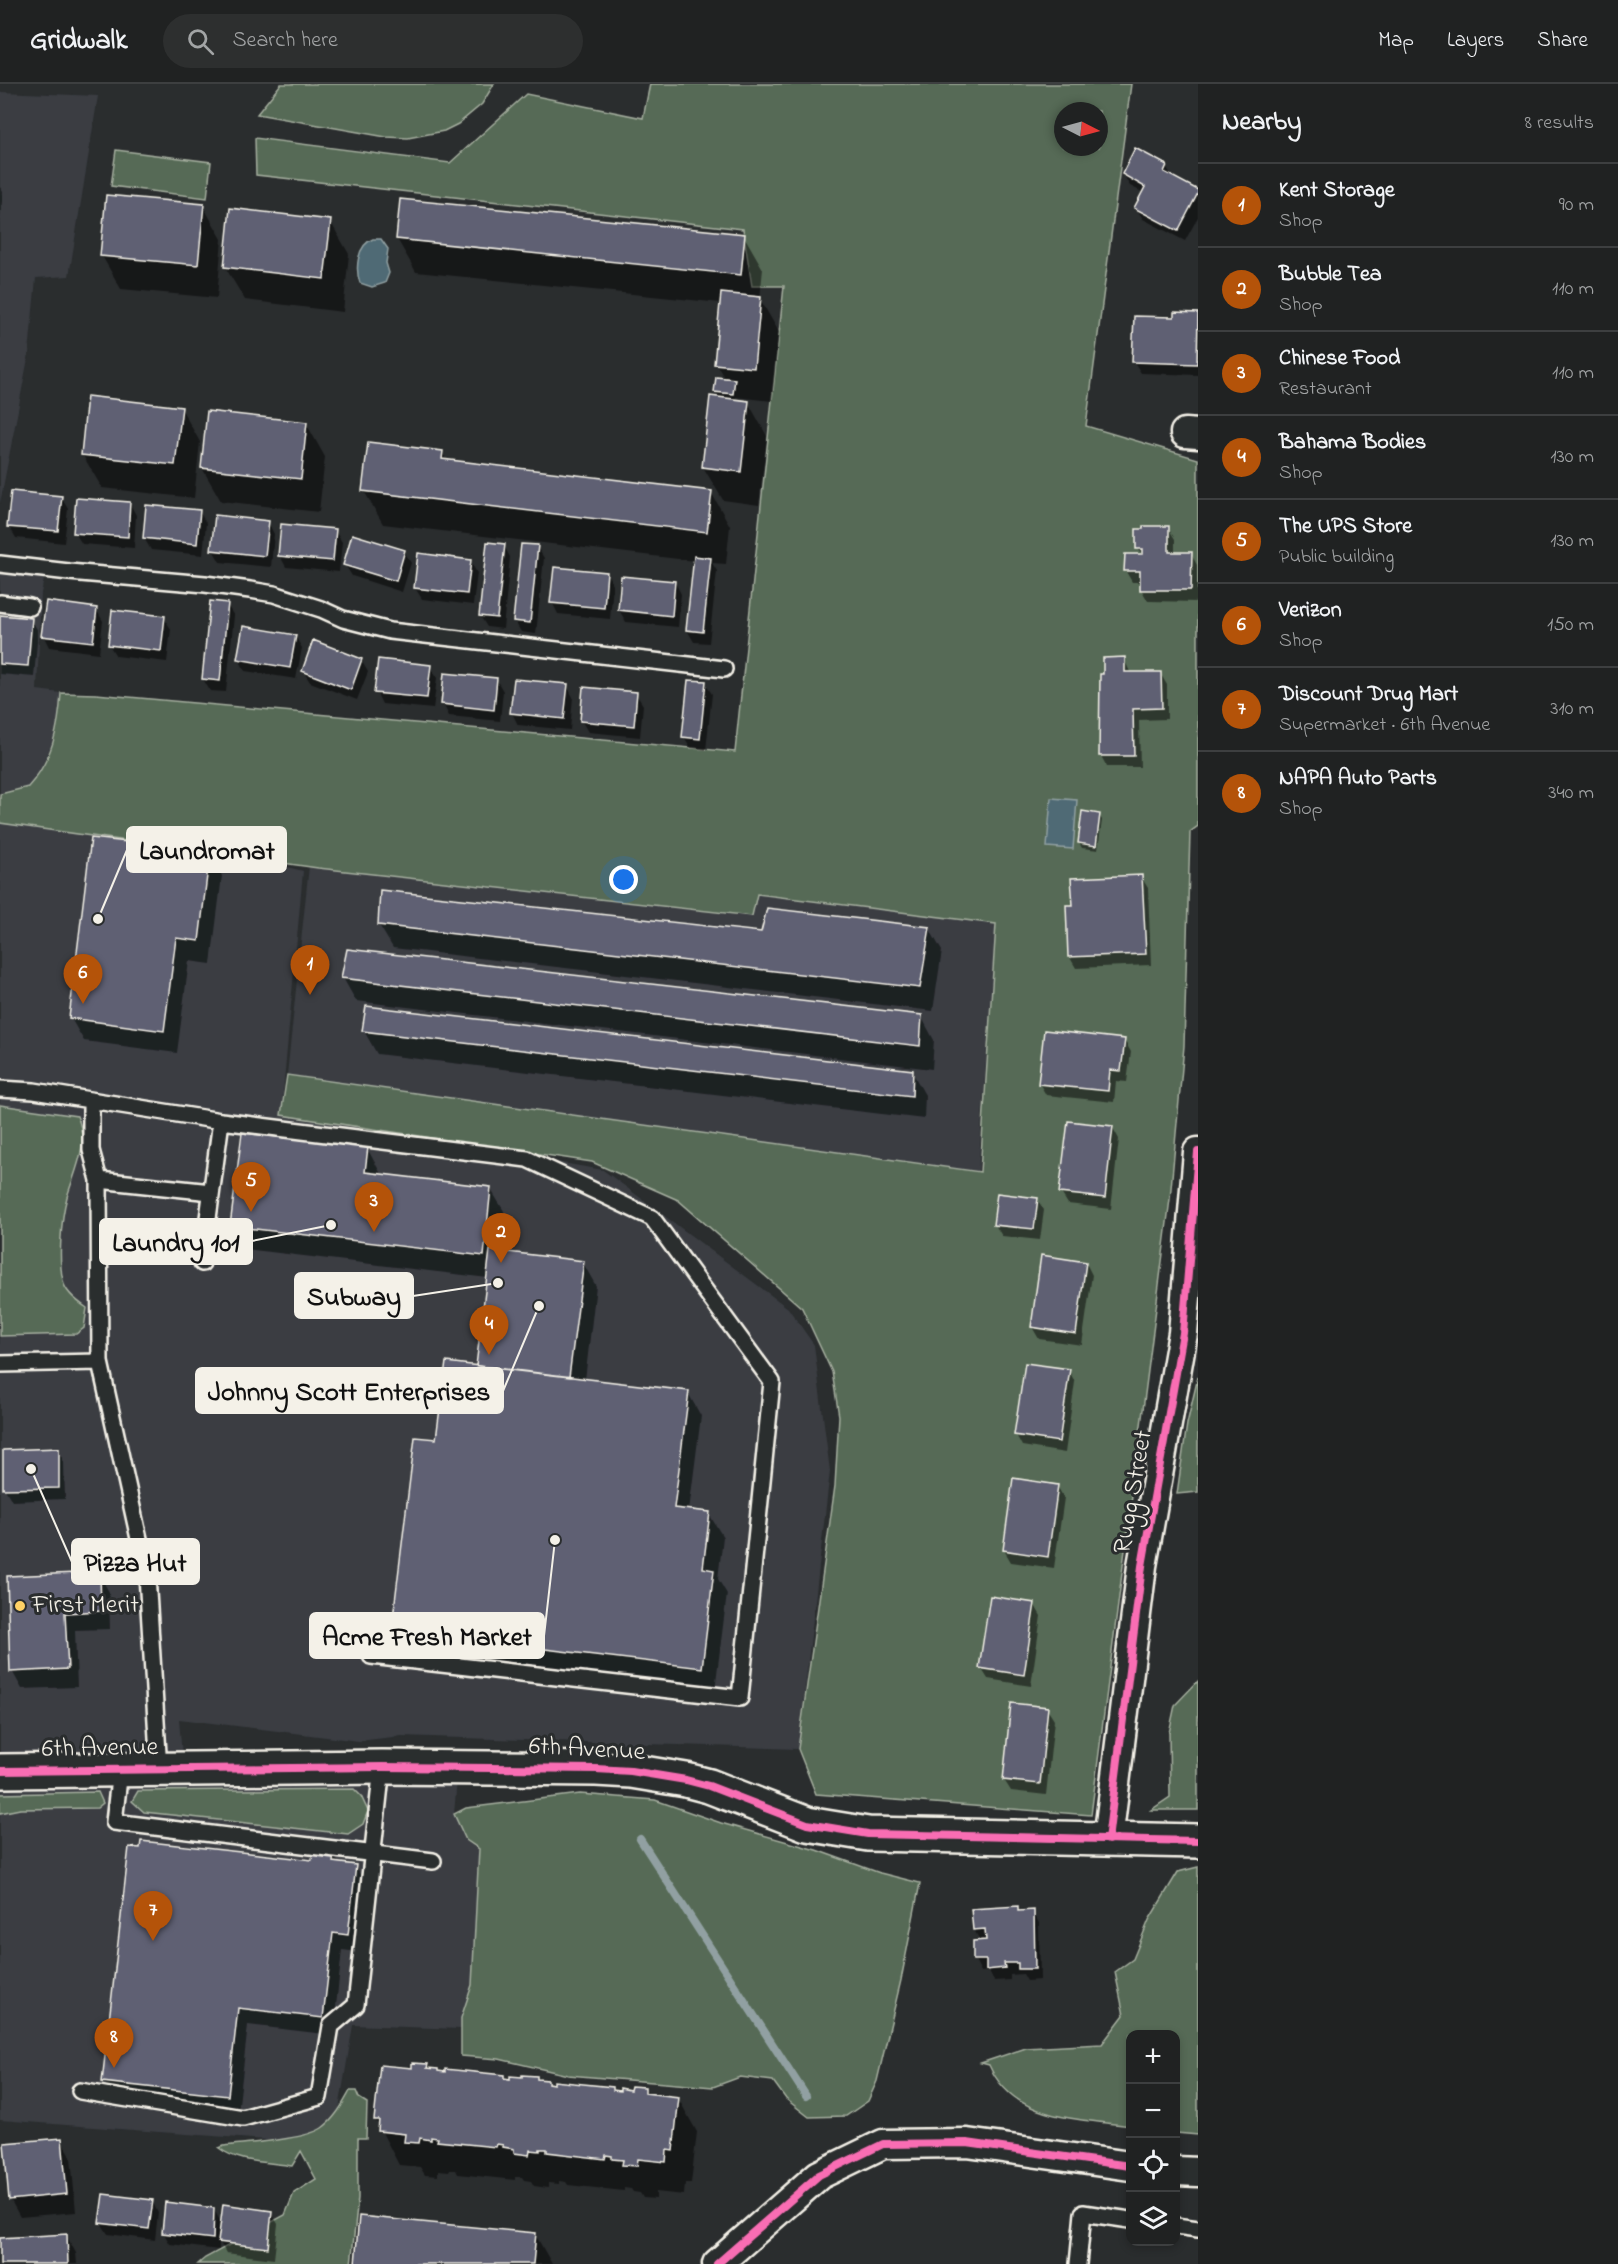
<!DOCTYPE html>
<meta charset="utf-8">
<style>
:root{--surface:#202222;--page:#2d2f2f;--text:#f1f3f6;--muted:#a2a4a5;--line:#3d3f40;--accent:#b45309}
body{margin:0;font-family:"Indie Flower",sans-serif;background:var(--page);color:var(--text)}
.controls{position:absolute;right:18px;bottom:18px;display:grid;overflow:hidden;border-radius:12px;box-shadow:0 3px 9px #0003}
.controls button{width:54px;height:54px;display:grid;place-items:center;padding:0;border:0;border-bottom:2px solid var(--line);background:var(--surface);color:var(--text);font:30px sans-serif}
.compass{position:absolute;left:1054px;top:18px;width:54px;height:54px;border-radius:50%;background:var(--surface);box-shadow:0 3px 9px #0003;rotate:96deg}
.you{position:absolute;left:624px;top:796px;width:21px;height:21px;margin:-15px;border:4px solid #fff;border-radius:50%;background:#1a73e8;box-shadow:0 0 0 9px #1a73e833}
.badge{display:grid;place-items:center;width:39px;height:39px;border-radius:50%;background:var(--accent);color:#fff;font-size:20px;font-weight:700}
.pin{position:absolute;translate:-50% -50px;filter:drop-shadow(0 2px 3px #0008)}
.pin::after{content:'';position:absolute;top:32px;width:21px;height:18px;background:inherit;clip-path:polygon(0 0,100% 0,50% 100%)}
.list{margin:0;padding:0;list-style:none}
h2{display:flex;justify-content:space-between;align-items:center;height:78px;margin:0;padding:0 24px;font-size:26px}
h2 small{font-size:20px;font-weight:400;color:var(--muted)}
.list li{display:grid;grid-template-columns:39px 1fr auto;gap:18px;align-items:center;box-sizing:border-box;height:84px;padding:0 24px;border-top:2px solid var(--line)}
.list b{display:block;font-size:22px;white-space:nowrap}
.list p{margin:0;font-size:20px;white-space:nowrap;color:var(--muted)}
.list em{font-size:20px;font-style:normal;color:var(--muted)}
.icon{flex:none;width:33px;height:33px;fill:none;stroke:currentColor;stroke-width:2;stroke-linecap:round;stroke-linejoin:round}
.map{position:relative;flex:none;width:1198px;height:2180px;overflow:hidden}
header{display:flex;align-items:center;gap:36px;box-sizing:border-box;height:84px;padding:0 30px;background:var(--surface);border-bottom:2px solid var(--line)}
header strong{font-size:28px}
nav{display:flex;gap:33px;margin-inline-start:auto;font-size:21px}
.search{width:420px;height:54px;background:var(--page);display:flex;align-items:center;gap:15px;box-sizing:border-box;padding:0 21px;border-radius:33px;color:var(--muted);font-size:22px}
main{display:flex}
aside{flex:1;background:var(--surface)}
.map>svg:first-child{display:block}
.built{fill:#3a3d43}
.green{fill:#566b56;stroke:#a5ae9f;stroke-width:1.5;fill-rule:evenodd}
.water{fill:#4f6a74;stroke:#91a0a2;stroke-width:1.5}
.shadow{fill:#0007}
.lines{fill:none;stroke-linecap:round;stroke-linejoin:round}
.stream{stroke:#91a0a2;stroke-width:8}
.building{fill:#5e6173;stroke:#f4f1e8;stroke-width:1.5}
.lane-casing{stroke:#f4f1e8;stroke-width:20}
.street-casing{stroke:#f4f1e8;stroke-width:33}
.secondary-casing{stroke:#f4f1e8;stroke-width:38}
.lane{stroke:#2a2d2e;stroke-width:15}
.street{stroke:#2a2d2e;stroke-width:28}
.secondary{stroke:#2a2d2e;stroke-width:33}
.cycleway-casing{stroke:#2a2d2e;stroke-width:11}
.cycleway{stroke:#f96db3;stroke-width:8}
.poi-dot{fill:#ffd166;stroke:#2a2d2e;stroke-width:2}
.labels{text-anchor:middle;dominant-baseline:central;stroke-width:6;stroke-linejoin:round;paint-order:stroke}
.street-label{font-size:26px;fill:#f4f1e8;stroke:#2a2d2e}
.poi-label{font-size:26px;fill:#f4f1e8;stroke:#2a2d2e;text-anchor:start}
.leader{fill:none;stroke:#f4f1e8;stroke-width:2}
.callout-dot{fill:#f4f1e8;stroke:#2a2d2e;stroke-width:2}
.callout{fill:#f4f1e8;stroke:#f4f1e8;stroke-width:2}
.callout-label{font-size:27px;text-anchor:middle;font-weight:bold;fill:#111}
</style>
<header>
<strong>Gridwalk</strong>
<div class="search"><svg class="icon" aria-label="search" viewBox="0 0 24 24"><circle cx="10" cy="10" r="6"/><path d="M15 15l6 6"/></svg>Search here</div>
<nav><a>Map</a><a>Layers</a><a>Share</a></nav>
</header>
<main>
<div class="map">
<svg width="1198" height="2180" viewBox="0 0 1198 2180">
<rect width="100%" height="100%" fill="#2a2d2e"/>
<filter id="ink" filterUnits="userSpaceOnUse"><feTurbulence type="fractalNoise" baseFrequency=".0167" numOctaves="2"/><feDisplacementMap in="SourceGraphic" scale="12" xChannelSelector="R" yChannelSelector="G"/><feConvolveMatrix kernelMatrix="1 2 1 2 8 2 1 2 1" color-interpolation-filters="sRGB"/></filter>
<g filter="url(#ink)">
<!-- built -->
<path class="built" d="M0,8L98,12L69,192L36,194L29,269L0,419Z
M0,486L44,495L41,509L37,606L61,609L60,634L55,652L38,692L28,703L0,709Z
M0,739L219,766L303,787L281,1031L603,1086L788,1224L814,1261L830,1387L798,1665L401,1652L359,1657L179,1635L183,1685L458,1684L454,1730L479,1764L472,1901L461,1934V1945L353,1941L333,2061L0,2036Z
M309,782L752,832L756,810L996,840L978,1090L287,991Z"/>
<!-- green -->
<path class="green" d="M281,0H494L482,20L458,40L444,47L408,54L386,53L257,30Z
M650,0H1131L1086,342L1198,375V742L1190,748L1184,962L1170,1115L1091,1731L816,1710L798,1665L835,1402L839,1332L832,1288L802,1224L678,1116L592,1078L281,1031L287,991L980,1088L996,840L757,810L752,832L318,784L0,739V710L28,703C52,677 59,643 61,609L96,610L735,668L784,202H752L743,145L256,91L255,54L450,79L526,10L643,34ZM1063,27H1099V63H1063Z
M116,66L211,78L207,114L111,102Z
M0,1021L77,1032C90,1061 75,1086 67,1113C61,1134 58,1176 63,1197C65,1208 78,1218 87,1224L84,1244L76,1250L0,1252Z
M1198,1293V1408L1177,1410L1187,1340Z
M1198,1597V1726H1151L1170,1713L1169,1649L1175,1621Z
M354,1705L361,1712L368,1727L363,1740L348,1750L144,1728L132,1717L138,1707Z
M98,1708L103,1719L97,1724L20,1725L0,1729V1710Z
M580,1710L655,1716L721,1739L816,1766L880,1789L920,1799L901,1896L877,1997L868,2017L846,2032L809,2033L786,2015L773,1997L740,1993L713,2003L568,1991L499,1975L461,1972V1934L472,1901L479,1765L466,1756L454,1730L466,1724Z
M1198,1783V2051L1176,2049V1950H1130V2042C1077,2034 1014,2037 989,1981L981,1979L1026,1964L1102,1960L1124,1931L1115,1888L1133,1875L1149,1836L1178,1788Z
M350,2007H356L359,2014L367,2019L366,2054H358V2114L351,2180H198L205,2174L285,2131L294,2109L316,2095L301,2067L292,2082C269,2078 238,2079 219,2064L224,2062C247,2059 304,2056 322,2044C335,2035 342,2021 350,2007Z"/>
<!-- water -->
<path class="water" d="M373,155H381L388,165L386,179L389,189L385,199L372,203L360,199C355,185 357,161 373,155Z
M1051,714L1077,716L1073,765L1047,763Z"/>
<!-- shadow -->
<path class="shadow" d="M1166,82L1173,94L1198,107V133L1185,157L1143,135L1136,124L1144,109L1130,102L1123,90Z
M0,103L3,108L0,136Z
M203,122L222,155L217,214L121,205L102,172Z
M330,137L349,170L343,228L245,216L225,183Z
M744,152L763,185L760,215L779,248L772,317L736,313L735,317L748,318L767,352L759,421L723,416L703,383L720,315L716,308L725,295L716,280L721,219L416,188L397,155Z
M1175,230L1198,231V291L1141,289L1134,278L1175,235Z
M181,324L200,358L194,414L102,404L82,370Z
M306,339L325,373L319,428L221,417L202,384Z
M442,368L447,377L711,408L730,442L726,480L712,479L717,487L709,559L694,558L687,546L695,477L383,440L364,407Z
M61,413L68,425L64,459L16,454L9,442Z
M130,420L136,431L134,464L82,460L75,449Z
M199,427L206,439L203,471L151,466L144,454Z
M268,438L274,450L271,483L220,478L213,466Z
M1168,444L1175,455V469L1191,470L1197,481V518L1148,517L1141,505V498H1132L1125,486L1142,471L1138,464Z
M335,447L342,458L339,488L286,483L280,472Z
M504,462L510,473L503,545L487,543L480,532Z
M537,463L544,474L536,550L521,548L514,536Z
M404,467L411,479L402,508L352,492L345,481Z
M470,477L477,489L473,521L422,515L415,504Z
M607,489L613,501L610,535L558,530L552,518Z
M675,498L681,510L678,543L626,538L619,526Z
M227,521L234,532L226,608L210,607L203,595Z
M96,525L103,537L99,569L49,563L43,551Z
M0,533L31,535L38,547L34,593L0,590Z
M164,534L171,545L167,578L116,572L109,561Z
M295,552L302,564L296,595L245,587L239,575Z
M1124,575L1131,590L1160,589L1167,601V635L1139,636L1140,683H1107L1101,672Z
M361,576L368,588L357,616L310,598L303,587Z
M430,582L437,594L433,625L382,620L376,608Z
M496,595L503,607L500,637L449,632L443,620Z
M705,599L712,610L706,666L691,664L684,653Z
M567,602L573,613L570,646L518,641L512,629Z
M636,610L643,621L640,653L588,648L581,636Z
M1099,731L1102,736L1098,766L1082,764L1079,759Z
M209,769L222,792L211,880L189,877L177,969L84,957L70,933Z
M1141,793L1148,804L1151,881L1076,884L1069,872L1074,822Z
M379,841L763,849L929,844L942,867L933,927L393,864Z
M343,894L921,932L934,956L932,985L356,917Z
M364,947L912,988L925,1011L924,1035L377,970Z
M1124,956L1131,968L1127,998L1116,997L1114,1018L1046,1011L1039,999Z
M1113,1044L1119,1055L1111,1125L1068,1120L1061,1109Z
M367,1064L380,1088V1091L490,1104L504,1127L499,1168L583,1179L596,1202L585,1296L688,1309L701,1332L689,1427L709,1430L723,1453L718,1495L727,1510L715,1606L430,1585L417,1562V1558L408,1557L395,1533L437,1357L477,1283L488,1194L245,1165L231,1142Z
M1037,1115L1044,1126L1040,1156L1002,1152L995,1141Z
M1086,1179L1092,1191L1082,1261L1039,1255L1032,1243Z
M1069,1287L1075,1298L1065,1369L1022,1362L1016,1351Z
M58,1366L64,1378L65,1415L12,1417L5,1405Z
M1057,1402L1064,1414L1054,1484L1011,1478L1004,1466Z
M99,1490L109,1508L110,1545L75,1546L77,1603L22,1605L12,1587Z
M1034,1520L1041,1532L1031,1602L988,1595L981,1584Z
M1047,1625L1054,1636L1046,1711L1011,1707L1004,1696Z
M333,1769L340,1781L355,1782L366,1800L358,1868L342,1866L333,1951L248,1941L238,2029L114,2015L104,1998L313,1778Z
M1017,1823L1020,1829L1033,1828L1039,1839L1040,1896L1027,1897L1023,1890L1010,1891V1896L994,1897L989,1887L981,1888L975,1876L974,1859L981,1858L974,1846Z
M427,1982L429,1985L439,1989L503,1992L505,1996L536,1994L538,1996L547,1997L549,2001L612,2004L614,2007L645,2005L648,2011L678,2014L697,2048L691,2099H685L684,2111L656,2108V2115L643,2114L640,2109L633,2108L631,2105L624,2104V2107L568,2101L566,2098L559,2097V2100L548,2099V2104L534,2102L531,2097L524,2096L522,2093H515V2096L458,2090L456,2086H450L449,2088L438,2087V2092L425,2091L420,2083L399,2081L375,2035L413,1986Z
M61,2056L71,2073L76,2128L20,2133L10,2115Z
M152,2117L158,2129L155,2156L108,2150L101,2139Z
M214,2126L222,2140L271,2128L278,2140L274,2175L226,2169L219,2157V2166L170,2160L163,2148Z
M535,2150L552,2180H356Z
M66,2151L76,2169L77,2180H0V2155Z"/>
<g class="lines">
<!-- stream -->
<path class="stream" d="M640,1755L806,2012"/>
</g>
<!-- building -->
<path class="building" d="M1135,64L1167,81L1164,88L1198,106V109L1178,147L1134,124L1145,103L1122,90Z
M106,111L204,120L198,181L100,172Z
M400,115L745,150L741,191L396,155Z
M230,124L331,136L324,195L224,183Z
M721,209L761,213L754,284L714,280Z
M1174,228L1198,229L1197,280L1132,278L1134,232L1174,233Z
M716,293L735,295L733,310L714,308Z
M87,312L182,323L175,381L81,371Z
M710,312L749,317L741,388L702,383Z
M207,327L307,338L301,395L201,384Z
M368,358L443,367L442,375L712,407L707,448L362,407Z
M11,407L62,412L58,447L7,443Z
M76,414L130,418L128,453L73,449Z
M146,421L200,426L197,460L143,454Z
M215,431L269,437L265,472L211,466Z
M281,440L336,445L333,477L278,472Z
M1143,442H1169V468H1192L1191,506H1140V487H1124L1125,470H1143V465H1136V445H1143Z
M352,450L405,466L396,497L343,481Z
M487,458L505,460L497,534L479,532Z
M521,460L538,461L530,539L513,537Z
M418,469L471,476L467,510L414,504Z
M694,472L711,474L703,548L686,546Z
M554,483L607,488L604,524L550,519Z
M621,492L675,497L672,532L618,526Z
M46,517L97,524L93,558L41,552Z
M210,517L228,519L220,597L202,595Z
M112,526L165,532L161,567L108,561Z
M0,531L32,534L28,582L0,580Z
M243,542L296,551L290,584L237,575Z
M313,556L362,575L351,606L302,587Z
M1125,573V588H1161L1162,624L1133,625L1134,672H1099L1100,590H1103V574Z
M378,575L431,581L427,614L374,609Z
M444,589L497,594L494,626L441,620Z
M514,595L568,600L564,635L510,629Z
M688,596L706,597L700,655L682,653Z
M583,603L637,608L634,642L580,637Z
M1082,727L1100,730L1096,762L1078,759Z
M91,754L210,767L199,857L176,854L164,947L69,934Z
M1142,791L1146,870L1068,873L1066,821H1073L1071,794Z
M380,806L761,848L767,824L930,843L920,904L378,841Z
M347,865L922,931L920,962L341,894Z
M366,922L913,986L912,1012L362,947Z
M1044,946L1125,955L1121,987L1110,986L1108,1007L1038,1000Z
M1068,1037L1113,1042L1105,1114L1059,1109Z
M242,1049L368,1063L365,1088L491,1103L484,1172L230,1142Z
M997,1109L1038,1114L1034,1145L993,1141Z
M490,1166L584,1177L569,1293L476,1282Z
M1041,1171L1086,1178L1076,1250L1031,1243Z
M446,1278L689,1307L674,1424L710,1428L703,1484L714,1486L702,1584L445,1553L443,1565L415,1562L418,1537L393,1534L415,1353L436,1355Z
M1025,1279L1070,1285L1059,1358L1014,1351Z
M59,1364V1404L3,1405V1366Z
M1013,1394L1058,1401L1048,1473L1003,1466Z
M100,1488L101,1527L65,1529L68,1585L10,1588L7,1492Z
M990,1512L1035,1519L1024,1591L979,1584Z
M1011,1619L1048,1623L1040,1700L1003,1696Z
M141,1757L312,1776L313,1765L334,1768L333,1778L356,1781L348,1851L333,1849L323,1934L238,1924L228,2012L102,1998L129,1763L140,1764Z
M1018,1822V1827L1034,1826L1035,1885H1018V1879H1004L1005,1884L986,1886V1876H973V1857L986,1856L985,1845L973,1846L971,1825Z
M412,1979L428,1980L427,1984L438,1985V1987L445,1988V1985L504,1991V1994L510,1995V1992L522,1993V1991L537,1992V1995L548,1996V1999L554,2000V1997L613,2003V2006L620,2007V2004L630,2006L631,2002L645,2003V2009L679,2013L673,2067L667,2066L666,2078L638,2075L637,2082L622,2081L623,2076L612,2075V2072L606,2071L605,2075L547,2068V2065H540V2067L530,2066L529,2071L514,2069V2065L503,2063V2061L497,2060L496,2063L437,2057L438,2054L431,2053V2056L420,2054L419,2059L404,2058L405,2050L378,2047L379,2036H374L380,1981L412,1984Z
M62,2054L67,2110L9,2116L4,2059Z
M103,2110L153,2116L149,2145L99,2139Z
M165,2118L214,2124L213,2155L162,2149Z
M223,2120L272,2127L268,2164L218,2158Z
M359,2132L536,2149L533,2180H355Z
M67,2150L68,2180H0V2154Z"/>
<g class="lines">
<defs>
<path id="lane" d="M0,480L69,488L205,500L250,506L274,510L321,525L343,535L390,547L724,585
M0,519L30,523
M0,1005L34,1007L221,1037L527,1075L652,1134L772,1298L740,1614L371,1572
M91,1017V1066L99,1096L100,1278L147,1491L159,1686
M99,1096L211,1108
M202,1179L221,1037
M0,1280L100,1278
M120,1686L114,1738L433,1777
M80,2007L243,2034L319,2013L331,1942L356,1921L382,1683
M1176,2142L1198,2145
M1078,2180L1083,2129L1130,2136"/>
<path id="street" d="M1185,349L1198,350
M1108,1756L1142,1482L1183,1249L1198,1068
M1176,2087L1198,2088
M717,2180L819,2091L883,2060L967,2059L1130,2082"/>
<path id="secondary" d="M0,1687L382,1683L596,1685L631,1687L686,1696L709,1702L807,1740L868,1750L1198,1757"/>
</defs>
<!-- lane casing -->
<use href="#lane" class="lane-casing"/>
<!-- street casing -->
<use href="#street" class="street-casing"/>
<!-- secondary casing -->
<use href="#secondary" class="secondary-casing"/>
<!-- lane -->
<use href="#lane" class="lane"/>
<!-- street -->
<use href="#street" class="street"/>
<!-- secondary -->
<use href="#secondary" class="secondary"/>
<defs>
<path id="cycleway" d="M0,1687L382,1683L596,1685L631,1687L686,1696L709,1702L807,1740L868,1750L1198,1757
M1108,1756L1142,1482L1183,1249L1198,1068
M717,2180L819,2091L883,2060L967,2059L1130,2082"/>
</defs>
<!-- cycleway casing -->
<use href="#cycleway" class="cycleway-casing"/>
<!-- cycleway -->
<use href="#cycleway" class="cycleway"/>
</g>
</g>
<!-- markers -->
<circle class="poi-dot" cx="20" cy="1522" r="6"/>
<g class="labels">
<!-- street labels -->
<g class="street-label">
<text transform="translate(1134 1408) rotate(-80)">Rugg Street</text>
<text transform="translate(100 1665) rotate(-1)">6th Avenue</text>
<text transform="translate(587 1666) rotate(3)">6th Avenue</text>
</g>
<!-- poi labels -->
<g class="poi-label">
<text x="32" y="1522">First Merit</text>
</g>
</g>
<!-- callouts -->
<path class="leader" d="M98 835L127 766M331 1141L252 1157M498 1199L413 1212M539 1222L503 1307M31 1385L72 1478M555 1456L544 1552"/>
<g class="callout-dot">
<circle cx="98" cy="835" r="6"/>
<circle cx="331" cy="1141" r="6"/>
<circle cx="498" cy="1199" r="6"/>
<circle cx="539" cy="1222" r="6"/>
<circle cx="31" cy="1385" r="6"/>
<circle cx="555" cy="1456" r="6"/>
</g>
<g class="callout">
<rect x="127" y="743" width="159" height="45" rx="6"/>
<rect x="100" y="1135" width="152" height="45" rx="6"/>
<rect x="295" y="1189" width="118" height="45" rx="6"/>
<rect x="196" y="1284" width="307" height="45" rx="6"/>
<rect x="72" y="1455" width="127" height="45" rx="6"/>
<rect x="310" y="1529" width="234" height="45" rx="6"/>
</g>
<g class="callout-label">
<text x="207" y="775">Laundromat</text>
<text x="176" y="1167">Laundry 101</text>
<text x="354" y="1221">Subway</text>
<text x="349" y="1316">Johnny Scott Enterprises</text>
<text x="135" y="1487">Pizza Hut</text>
<text x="427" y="1561">Acme Fresh Market</text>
</g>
</svg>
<div class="controls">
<button>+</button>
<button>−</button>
<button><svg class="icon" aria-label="locate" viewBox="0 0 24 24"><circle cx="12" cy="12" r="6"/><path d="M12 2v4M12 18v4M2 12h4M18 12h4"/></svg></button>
<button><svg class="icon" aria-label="layers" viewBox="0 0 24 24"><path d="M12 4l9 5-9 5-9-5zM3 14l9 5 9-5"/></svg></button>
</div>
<svg class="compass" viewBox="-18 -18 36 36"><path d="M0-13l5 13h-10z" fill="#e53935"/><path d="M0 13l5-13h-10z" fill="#a2a4a5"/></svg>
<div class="you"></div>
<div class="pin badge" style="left:310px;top:911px">1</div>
<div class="pin badge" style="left:501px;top:1179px">2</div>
<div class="pin badge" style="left:374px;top:1148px">3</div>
<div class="pin badge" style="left:489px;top:1271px">4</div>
<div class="pin badge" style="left:251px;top:1128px">5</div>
<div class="pin badge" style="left:83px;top:920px">6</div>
<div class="pin badge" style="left:153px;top:1857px">7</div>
<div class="pin badge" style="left:114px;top:1984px">8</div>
</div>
<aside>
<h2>Nearby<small>8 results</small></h2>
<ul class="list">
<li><span class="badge">1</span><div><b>Kent Storage</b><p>Shop</p></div><em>90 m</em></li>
<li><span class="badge">2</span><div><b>Bubble Tea</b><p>Shop</p></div><em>110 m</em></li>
<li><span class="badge">3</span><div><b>Chinese Food</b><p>Restaurant</p></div><em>110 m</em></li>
<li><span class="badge">4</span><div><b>Bahama Bodies</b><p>Shop</p></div><em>130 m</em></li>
<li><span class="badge">5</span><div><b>The UPS Store</b><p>Public building</p></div><em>130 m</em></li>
<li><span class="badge">6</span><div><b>Verizon</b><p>Shop</p></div><em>150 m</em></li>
<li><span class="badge">7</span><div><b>Discount Drug Mart</b><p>Supermarket · 6th Avenue</p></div><em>310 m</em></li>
<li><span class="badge">8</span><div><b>NAPA Auto Parts</b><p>Shop</p></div><em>340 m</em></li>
</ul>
</aside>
</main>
